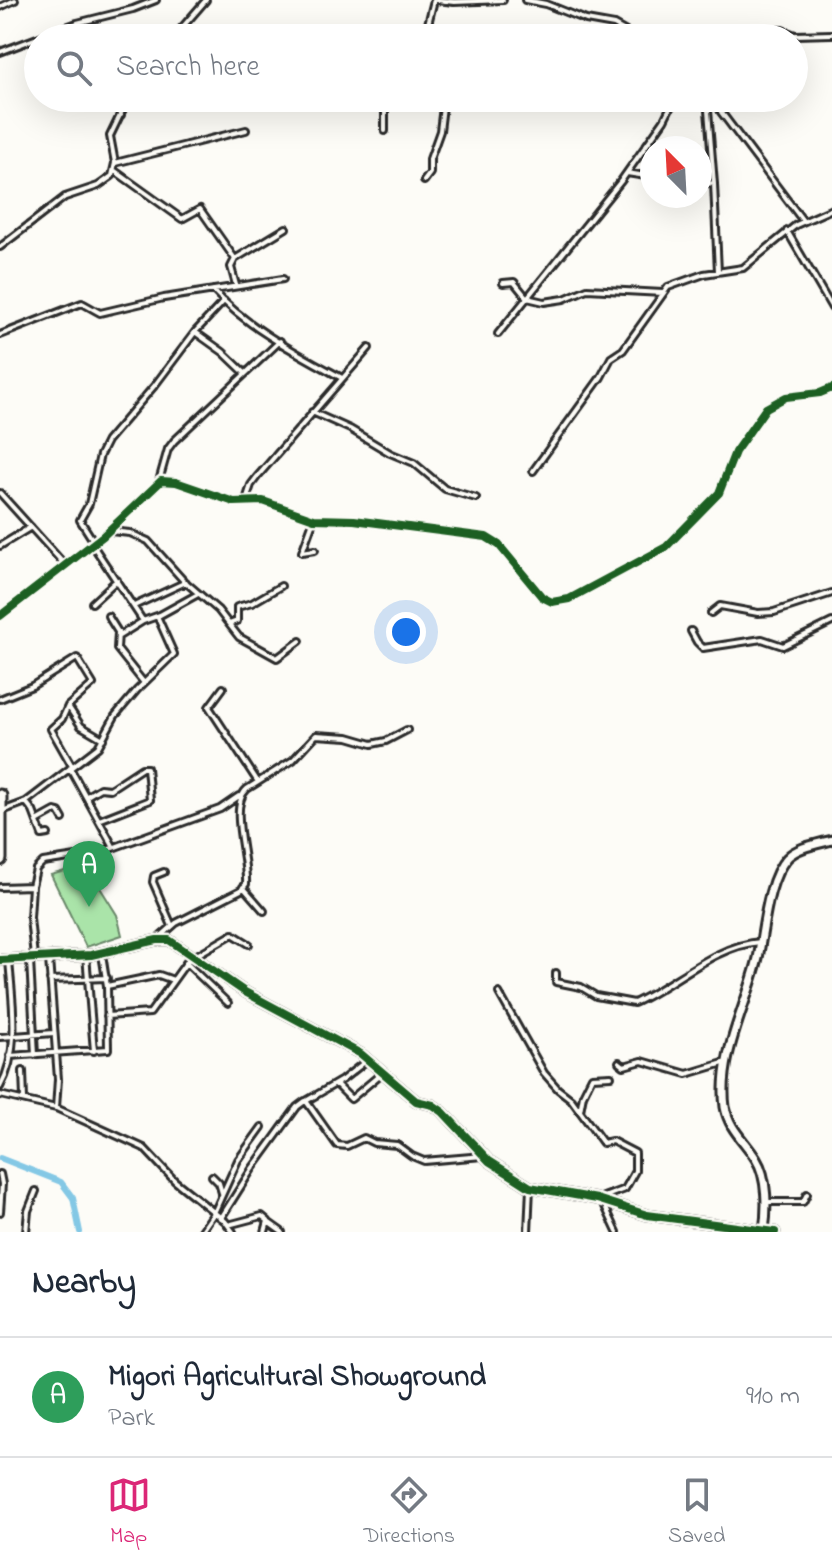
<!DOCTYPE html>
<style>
:root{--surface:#fff;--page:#f6f6f7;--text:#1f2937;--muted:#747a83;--line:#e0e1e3;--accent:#db2777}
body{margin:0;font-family:"Indie Flower",sans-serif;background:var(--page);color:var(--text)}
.compass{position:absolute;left:640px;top:136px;width:72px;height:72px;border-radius:50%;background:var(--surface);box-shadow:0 8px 32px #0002;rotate:336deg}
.you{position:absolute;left:406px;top:632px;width:28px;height:28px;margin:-20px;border:6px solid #fff;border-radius:50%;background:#1a73e8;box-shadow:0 0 0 12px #1a73e833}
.badge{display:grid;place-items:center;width:52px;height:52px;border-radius:50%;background:var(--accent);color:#fff;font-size:26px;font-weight:700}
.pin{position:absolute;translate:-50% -66px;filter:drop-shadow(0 2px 4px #0008)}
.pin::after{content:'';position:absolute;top:42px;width:28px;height:24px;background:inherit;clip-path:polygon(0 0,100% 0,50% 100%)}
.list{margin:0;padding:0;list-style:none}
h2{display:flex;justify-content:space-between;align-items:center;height:104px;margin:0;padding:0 32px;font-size:34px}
h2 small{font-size:26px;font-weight:400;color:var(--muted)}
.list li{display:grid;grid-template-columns:52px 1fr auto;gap:24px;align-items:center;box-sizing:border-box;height:120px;padding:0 32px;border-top:2px solid var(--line)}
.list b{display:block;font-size:30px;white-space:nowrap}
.list p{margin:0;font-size:26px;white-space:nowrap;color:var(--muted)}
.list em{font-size:26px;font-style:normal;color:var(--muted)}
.icon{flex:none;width:44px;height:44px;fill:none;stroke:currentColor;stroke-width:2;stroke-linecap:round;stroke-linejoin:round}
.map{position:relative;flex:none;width:832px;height:1232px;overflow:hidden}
.search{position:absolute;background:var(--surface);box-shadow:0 8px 32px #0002;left:24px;right:24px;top:24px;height:88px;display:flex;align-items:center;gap:20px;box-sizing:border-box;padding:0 28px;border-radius:44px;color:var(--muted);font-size:30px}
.sheet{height:224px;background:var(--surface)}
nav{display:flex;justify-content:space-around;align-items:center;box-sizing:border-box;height:112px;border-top:2px solid var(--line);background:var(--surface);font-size:22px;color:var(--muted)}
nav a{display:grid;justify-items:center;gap:4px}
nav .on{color:var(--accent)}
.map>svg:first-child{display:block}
.green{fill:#aae4a9;stroke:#6a886a;stroke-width:2}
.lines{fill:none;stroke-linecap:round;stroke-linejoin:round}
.river{stroke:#84c8e5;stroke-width:6}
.street-casing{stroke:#2b2b2b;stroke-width:10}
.secondary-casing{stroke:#2b2b2b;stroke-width:13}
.highway-casing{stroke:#2b2b2b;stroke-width:17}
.street{stroke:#fdfcf7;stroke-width:4}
.secondary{stroke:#fdfcf7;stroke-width:7}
.highway{stroke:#fdfcf7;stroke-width:11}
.cycleway-casing{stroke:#fdfcf7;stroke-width:13}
.cycleway{stroke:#1b5e20;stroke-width:8}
</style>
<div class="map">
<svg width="832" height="1232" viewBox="0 0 832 1232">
<rect width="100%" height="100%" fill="#fdfcf7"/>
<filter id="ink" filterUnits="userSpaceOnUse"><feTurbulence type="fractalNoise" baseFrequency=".0125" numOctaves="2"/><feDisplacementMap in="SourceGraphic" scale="16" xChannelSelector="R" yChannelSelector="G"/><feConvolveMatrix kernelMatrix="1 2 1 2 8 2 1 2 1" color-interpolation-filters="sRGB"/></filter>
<g filter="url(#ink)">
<!-- green -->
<path class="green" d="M86,865L117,915L122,935L86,947L51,875Z"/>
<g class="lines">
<!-- river -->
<path class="river" d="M0,1158L61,1182L73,1198L80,1232"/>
<defs>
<path id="street" d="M437,0L454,2L503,0
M525,0L546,4L586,20L614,25L637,38
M0,7L15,0
M77,23L83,38
M173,38L206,0
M420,38L428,24L434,0
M745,38L755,33L771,30H782L795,35L832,34
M0,52L77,23L133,9L156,0
M110,98L121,115
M707,98L714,184
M715,98L721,112L803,221
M385,131V98
M115,163L246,130
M115,171L182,219L200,209L235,259L231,267L236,285
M627,173L652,177
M424,181L430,173V159L440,131L444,98
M700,182L714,184L718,272
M787,231L832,308
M0,247L65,197L98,186L112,176L115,163L110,136L124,107L131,98
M235,259L286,228
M503,283L514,282L527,298L544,302L564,299L587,289L663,293
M213,290C246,327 298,354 342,378
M224,301L195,332L223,352L245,373
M498,334L621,181L664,120L675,98
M0,335L82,303L100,313L164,298L283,279
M312,412L350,429L390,453L414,463L445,489L476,498
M533,471L601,377L611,358L623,350L668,287L704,274L743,268L796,225L832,209
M159,481L168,449L174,441L280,341
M0,493L65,565
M245,503L251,485L257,477L369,348
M314,519L302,552L315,550
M110,531L130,533L148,541L183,580L218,610L239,637L277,658L300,641
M94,542L80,520L89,504L100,455L107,441L155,385L195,332
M92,544L143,621
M0,546L31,527
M92,603L117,580
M134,606L186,582
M711,613L720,606L758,613L774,612L832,593
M0,616L103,536L161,481L176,482L234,502L263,501L314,519L354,520L486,537L499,545L542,597L552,602L569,599L666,547L719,493L735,452L766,408L786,397L820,393L832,388
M108,616L118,632L117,649L144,683
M229,624L237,621V607L252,603L281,586
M691,631L697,642L703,648L762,639L783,646L832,622
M119,636L143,621L160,615L198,594
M223,688L209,707L258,782
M0,699L32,686L77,658L93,684L68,706L62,719L51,729L72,766
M68,706L81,726L103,739
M70,768L113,846
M87,796L100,788L110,789L142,768H147L150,800L99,820
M26,802L33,811L42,835L48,834
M2,811L26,802L98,747L115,716L137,690L174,654L157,616
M37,821L55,811L59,812L63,819
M164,872L154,876L153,882L172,926
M32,886L30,918L34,957
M0,887L32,886L36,869L43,862L96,854L220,809L239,796
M243,887L264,911
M159,938L176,923L241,890L246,884C248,859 228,806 247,789L293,760L316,735L348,737L372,744L386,741L407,730
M86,955L94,1051
M195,956L233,934L249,944
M49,959L58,1079L56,1108
M30,960L35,1055
M186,963L228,1003
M556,973V982L581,987L596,996L634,1003C676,984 714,945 761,942
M50,980L107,978
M107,986L159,975L173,980
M499,993L544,1073L558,1089L571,1099L603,1143L612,1141L635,1153V1171L625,1189L601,1198
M107,1016L150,1013L191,956
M0,1037L54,1033
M10,1056L108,1049L107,986L102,954
M366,1061L342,1080L306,1101L337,1145L347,1146L364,1138L374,1143L397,1145L412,1156L424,1161L483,1156
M619,1062L624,1066L642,1061L687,1074L727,1062
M23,1071L24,1099
M336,1084L351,1099L382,1073
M0,1087C21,1049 12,1001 9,960
M0,1095L56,1108L144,1148L175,1181L225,1221L233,1232
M580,1111L583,1095L592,1077L611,1076
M0,1174L2,1184L0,1212
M212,1176L219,1183L222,1193
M603,1202L617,1232
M767,1202H803L807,1194
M221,1218L252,1169L297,1107L305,1101
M268,1222L282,1232
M228,1225L262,1216L268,1221L265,1232
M26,1232L28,1211L36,1191
M201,1232L214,1213L238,1160L262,1127
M528,1232L530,1187"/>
<path id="secondary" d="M0,960L91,955L157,940H169L245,992L361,1054L416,1101L433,1105L443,1112L489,1161L530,1187L597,1199L647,1215L775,1232
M764,1231C767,1210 768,1178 756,1159C744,1140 729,1129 725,1107C718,1056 747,1005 758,958C764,930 767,879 787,858C797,847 818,844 832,840"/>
<path id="highway" d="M0,796V859"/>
</defs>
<!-- street casing -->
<use href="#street" class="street-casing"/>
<!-- secondary casing -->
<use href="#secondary" class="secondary-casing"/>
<!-- highway casing -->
<use href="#highway" class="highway-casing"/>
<!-- street -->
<use href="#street" class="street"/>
<!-- secondary -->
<use href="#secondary" class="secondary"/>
<!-- highway -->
<use href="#highway" class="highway"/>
<defs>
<path id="cycleway" d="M0,616L103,536L161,481L176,482L234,502L263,501L314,519L354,520L486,537L499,545L542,597L552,602L569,599L666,547L719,493L735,452L766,408L786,397L820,393L832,388
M0,960L91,955L157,940H169L245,992L361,1054L416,1101L433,1105L443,1112L489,1161L530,1187L597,1199L647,1215L775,1232"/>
</defs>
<!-- cycleway casing -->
<use href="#cycleway" class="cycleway-casing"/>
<!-- cycleway -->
<use href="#cycleway" class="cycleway"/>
</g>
</g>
</svg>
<svg class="compass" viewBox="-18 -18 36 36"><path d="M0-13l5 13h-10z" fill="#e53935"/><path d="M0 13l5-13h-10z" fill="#747a83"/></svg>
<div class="you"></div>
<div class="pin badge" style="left:89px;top:907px;background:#2e9e5b">A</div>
<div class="search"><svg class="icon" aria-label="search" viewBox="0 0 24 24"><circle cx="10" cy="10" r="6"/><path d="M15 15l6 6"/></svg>Search here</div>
</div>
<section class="sheet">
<h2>Nearby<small></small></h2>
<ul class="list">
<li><span class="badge" style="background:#2e9e5b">A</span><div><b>Migori Agricultural Showground</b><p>Park</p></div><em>910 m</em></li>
</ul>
</section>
<nav>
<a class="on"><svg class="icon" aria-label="map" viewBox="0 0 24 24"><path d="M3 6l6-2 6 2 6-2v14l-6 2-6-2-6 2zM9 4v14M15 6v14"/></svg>Map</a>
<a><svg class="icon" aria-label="directions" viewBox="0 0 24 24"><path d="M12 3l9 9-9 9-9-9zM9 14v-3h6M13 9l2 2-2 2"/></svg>Directions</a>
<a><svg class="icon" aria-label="saved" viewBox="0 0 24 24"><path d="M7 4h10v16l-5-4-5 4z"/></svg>Saved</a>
</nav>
